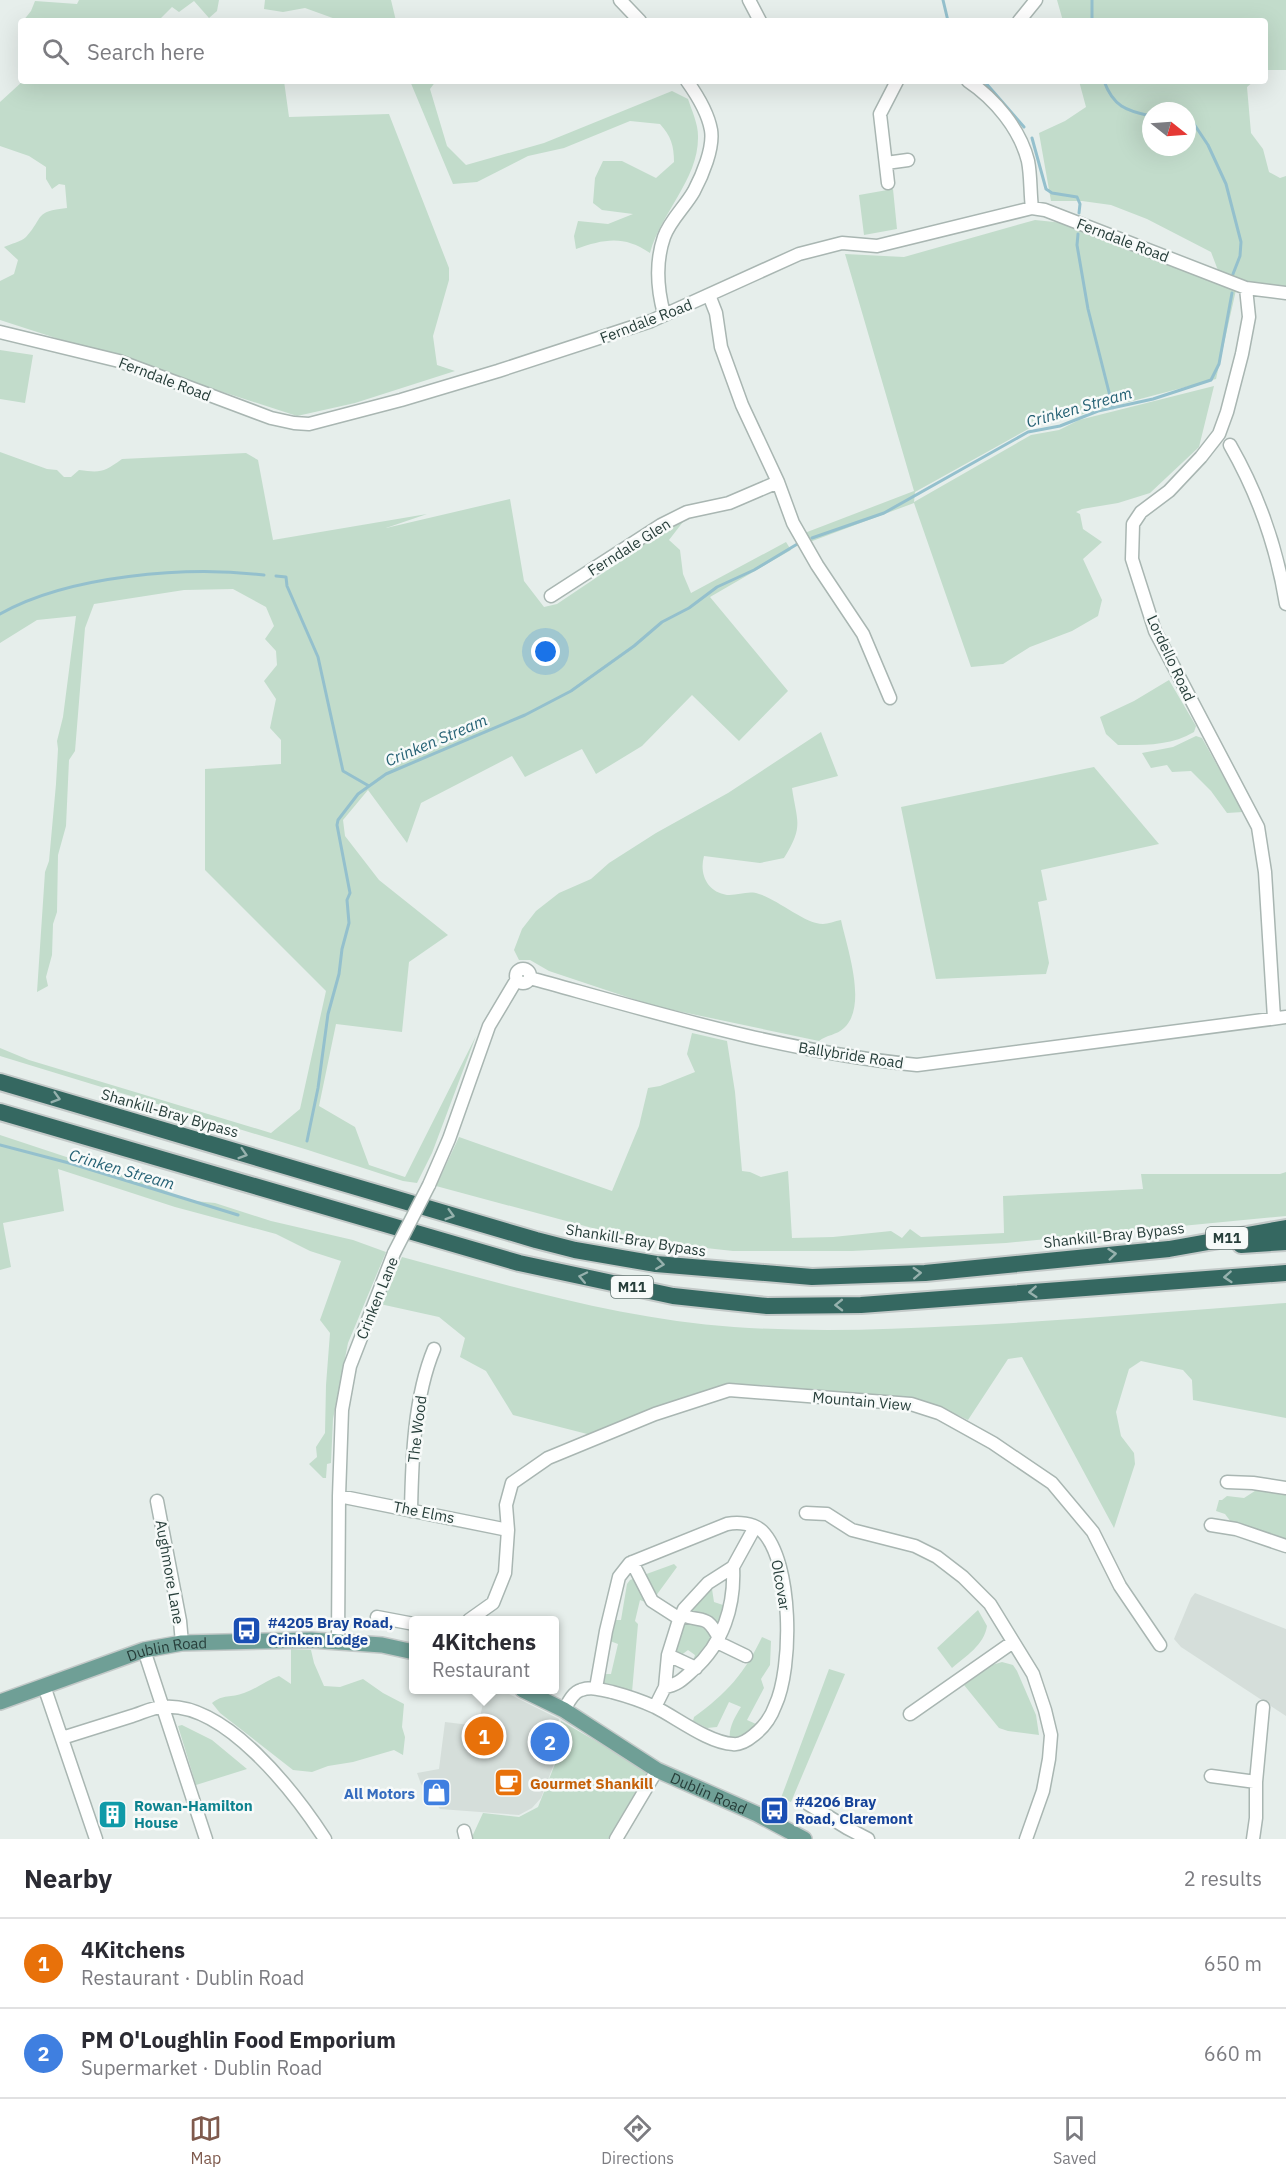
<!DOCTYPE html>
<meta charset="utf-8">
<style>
:root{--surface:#fff;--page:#f2f2f3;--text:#2b2b33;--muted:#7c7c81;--line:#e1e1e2;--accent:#7f5a4d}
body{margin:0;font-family:"IBM Plex Sans",sans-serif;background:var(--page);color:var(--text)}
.compass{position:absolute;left:1142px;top:102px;width:54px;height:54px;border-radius:50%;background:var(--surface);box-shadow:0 6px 24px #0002;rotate:107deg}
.you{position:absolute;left:546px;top:652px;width:21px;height:21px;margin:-15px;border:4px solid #fff;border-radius:50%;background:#1a73e8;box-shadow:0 0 0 9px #1a73e833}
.badge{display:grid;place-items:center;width:39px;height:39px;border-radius:50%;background:var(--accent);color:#fff;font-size:20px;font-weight:700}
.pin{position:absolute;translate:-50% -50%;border:3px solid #fff;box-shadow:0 2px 6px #0006}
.popup{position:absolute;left:409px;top:1616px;width:150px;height:78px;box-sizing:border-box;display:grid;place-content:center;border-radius:6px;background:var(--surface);filter:drop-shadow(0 2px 4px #0005);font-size:20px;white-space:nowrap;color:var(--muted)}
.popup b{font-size:22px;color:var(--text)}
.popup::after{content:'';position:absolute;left:50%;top:100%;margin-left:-12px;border:12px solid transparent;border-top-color:var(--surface)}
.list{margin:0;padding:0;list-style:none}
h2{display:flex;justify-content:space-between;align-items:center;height:78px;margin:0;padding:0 24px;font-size:26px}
h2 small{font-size:20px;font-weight:400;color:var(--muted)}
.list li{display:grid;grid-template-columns:39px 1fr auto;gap:18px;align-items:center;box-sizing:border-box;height:90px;padding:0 24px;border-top:2px solid var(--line)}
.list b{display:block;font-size:22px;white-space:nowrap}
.list p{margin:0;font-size:20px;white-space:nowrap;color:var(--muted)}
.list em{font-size:20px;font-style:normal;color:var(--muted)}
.icon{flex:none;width:33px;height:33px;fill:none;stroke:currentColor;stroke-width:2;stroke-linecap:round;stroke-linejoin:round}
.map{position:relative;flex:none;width:1286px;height:1839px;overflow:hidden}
.search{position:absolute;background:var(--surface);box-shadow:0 6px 24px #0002;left:18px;right:18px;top:18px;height:66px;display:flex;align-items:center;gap:15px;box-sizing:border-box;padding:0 21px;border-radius:6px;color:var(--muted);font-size:22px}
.sheet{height:258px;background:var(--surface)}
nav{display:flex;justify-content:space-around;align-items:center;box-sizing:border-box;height:84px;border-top:2px solid var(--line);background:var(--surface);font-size:16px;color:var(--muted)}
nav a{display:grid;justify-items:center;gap:3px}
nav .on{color:var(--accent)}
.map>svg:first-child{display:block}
.built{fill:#d5deda}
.green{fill:#c2dccb;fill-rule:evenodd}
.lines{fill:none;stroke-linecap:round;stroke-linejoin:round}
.stream{stroke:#94c0cd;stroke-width:3}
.minor-casing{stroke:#a9b6b2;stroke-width:15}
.major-casing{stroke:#c3c9c8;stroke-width:18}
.highway-casing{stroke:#c3c9c8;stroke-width:20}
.minor{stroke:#fff;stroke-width:12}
.major{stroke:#6f9f96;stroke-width:15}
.highway{stroke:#356861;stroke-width:16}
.minor-bridge-casing{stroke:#a9b6b2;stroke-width:15;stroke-linecap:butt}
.minor-bridge{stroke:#fff;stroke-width:12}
.oneway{stroke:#96b1ad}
.labels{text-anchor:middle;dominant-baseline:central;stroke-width:5;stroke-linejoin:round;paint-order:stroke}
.shield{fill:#f7faf9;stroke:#657673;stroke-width:1.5}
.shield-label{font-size:14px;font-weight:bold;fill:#273e3a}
.street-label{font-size:15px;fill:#273e3a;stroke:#f7faf9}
.transit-label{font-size:15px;font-weight:bold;fill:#164399;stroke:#f7faf9;text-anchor:start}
.food-label{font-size:15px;font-weight:bold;fill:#c56008;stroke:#f7faf9;text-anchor:start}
.shop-label{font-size:15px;font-weight:bold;fill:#366cbe;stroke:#f7faf9;text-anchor:end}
.culture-label{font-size:15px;font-weight:bold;fill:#0d838f;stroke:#f7faf9;text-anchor:start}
.water-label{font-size:16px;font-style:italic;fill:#266275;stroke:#f7faf9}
</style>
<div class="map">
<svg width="1286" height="1839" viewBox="0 0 1286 1839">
<rect width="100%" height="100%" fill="#e6eeeb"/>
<!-- built -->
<path class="built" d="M1195,1593L1286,1629V1716L1181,1647L1174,1639L1191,1598Z
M486,1690H498L507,1693L559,1719L554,1764L541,1798L532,1808L519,1815L440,1809L421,1784L417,1773L439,1769L445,1722L478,1726Z"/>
<!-- green -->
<path class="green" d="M79,0H219L217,11L209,18L194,1L179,12L172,7L158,21H23L31,11L35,1L77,4Z
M265,0H391L396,21H341L305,8L283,12L264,9Z
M1057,0H1286V70H1268L1265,72V21H1063Z
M23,81H284L289,117L389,114L449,268V280L433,336L437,365L455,371L355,403L297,416L0,320V281L14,274L18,260L4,247C10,244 21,242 26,237C45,216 33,212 67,208L65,185L59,184L52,189L46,179V167L29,156L0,146V102Z
M410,81H436L430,89L447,146L466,165L544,143L672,91L688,99C692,111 698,124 698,136C699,179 661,212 650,253C624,235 604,239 576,249L574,236L578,221L608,224L633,214L602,210L593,203L595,178L603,161H622L656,178L674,162C674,146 671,136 660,124L630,121L564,148L528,156L477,182L453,184Z
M1079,81H1254L1247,87L1251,133L1263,149L1269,172L1280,178L1286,176V287L1253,283L1219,273L1211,252L1147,219L1111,205L1082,201H1051L1039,133L1065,121L1086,107ZM1151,111H1187V147H1151Z
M893,189L897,229L864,235L859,195Z
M1035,220L1064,223L1236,290L1216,379L1030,428L915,492L914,502L1031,435L1059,430L1079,420L1214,386L1199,447L1150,493L1118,503L1082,509L1076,512L1080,514L1083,529L1102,542L1083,559L1102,600L1098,616L1072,631L1030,647L1003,664L971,667L914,503L807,543L802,534L914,491L845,254L904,257Z
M0,350L33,355L25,403L0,399Z
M0,452L47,469L57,470L64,477H71L79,470C101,473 104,472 122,459L246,453L258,460L273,540L427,514L386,528L510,499L524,581L544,607L557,604L627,557L666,527L686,518L669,540L680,550L683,574L691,593L786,542L791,550L710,597L788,691L739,741L692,695L642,746L596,774L582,749L525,777L512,756L421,803L407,843L368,790L343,820L345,836L379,880L448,935L409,962L402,1032L336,1024L319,1106L355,1127L369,1165L405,1177L476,1036L432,1153L417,1183L403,1181L308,1150L0,1056V1048L29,1060L271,1133L300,1109L326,991L205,870V769L281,764V740L270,728L276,699L264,681L277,665L276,651L265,639L274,626L266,607L233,589L184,590L94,604L85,628L75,751L69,760L66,826L58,855L57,912L53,924L52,955L46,977L48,986L37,992L45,872L49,861L56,784L58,749L57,741L63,717L76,616L37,620L0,643Z
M1169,680L1196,726L1194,732C1171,746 1144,745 1118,745L1106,734L1100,717L1134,701Z
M821,732L838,776L792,788C797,822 804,826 784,858L760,863L704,856C699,874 707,892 727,895C738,896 748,890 759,894C777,899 805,924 823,924C828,924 835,921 841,920C847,948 868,1006 844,1028C837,1035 826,1035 819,1041L654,1006L549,971L530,960H519L514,950L522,929L536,911L559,893L591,879L609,863L656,833L728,793Z
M1196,736L1202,738L1243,812L1227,813L1211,791L1191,771L1172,772L1167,765L1151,768L1142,753L1173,747Z
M1094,767L1159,844L1041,870L1047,900L1038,902L1049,963L1046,974L936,979L901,807Z
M692,1033L727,1041L735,1092L742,1171L750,1172L761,1177L788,1171L792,1238L833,1237L891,1231L902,1238L910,1229L921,1237L1004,1233L1003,1196L1143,1189L1141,1174H1280L1286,1172V1216L1006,1243L852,1251H733L688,1246L596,1229L436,1186L459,1137L612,1191L639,1126L648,1088L660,1086L695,1072L687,1054Z
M0,1135L157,1187L185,1200L215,1203L271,1221L353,1240L386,1252L348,1343L333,1419L331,1463L327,1464L326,1478H323L309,1464L317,1457L316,1447L325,1433L326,1385L330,1333L320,1320L341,1261L310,1251L276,1234L175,1207L58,1169L64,1211L3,1223L11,1267L0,1270Z
M402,1257C510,1286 621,1319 734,1327C808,1332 882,1330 956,1326C1066,1321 1176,1311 1286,1303V1418L1193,1400L1192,1380L1183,1370L1141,1361L1129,1369L1116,1412L1121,1436L1134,1453L1135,1464L1114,1528L1022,1357L1008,1359L968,1420L938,1406L898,1398L761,1385H729L690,1395L595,1436L513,1415L486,1371L460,1357L465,1338L439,1317L380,1304Z
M1258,1489L1286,1492V1540L1231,1522L1225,1514L1216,1511L1219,1500H1222L1227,1496L1244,1498Z
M674,1564L677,1567L650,1604L640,1600L635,1621L638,1624L632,1692L603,1685L602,1674H611L618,1644L610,1641L615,1620H621L627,1584L630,1580Z
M712,1589L714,1602L723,1605L730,1597L720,1631L688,1614Z
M978,1610L987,1626C984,1645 966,1656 952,1668L937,1648Z
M685,1618L715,1635L717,1638L692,1664L695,1655L688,1650L680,1656L673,1653Z
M762,1637L771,1641L770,1665L761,1679L764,1688L747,1720L756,1724C748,1733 743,1739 730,1740C728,1728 735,1717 741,1707L729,1702L717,1727L707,1728L693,1721L694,1717C726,1694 745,1673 762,1637Z
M291,1649L311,1650L314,1663L324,1686L340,1687L363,1679L383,1693L404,1704L402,1727L405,1737L403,1755L394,1750L353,1762L328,1766L312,1772L293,1770L220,1713L212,1703C223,1694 231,1698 244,1693C256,1689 267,1680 279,1676L291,1684Z
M1002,1662L1013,1665L1017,1671L1036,1715L1039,1735L1008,1731L999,1728L964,1685L992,1665Z
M829,1669L845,1674L791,1802L781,1798Z
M561,1721L648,1771L608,1839H471L483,1813L519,1817L538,1807L555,1764Z
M182,1725L212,1740L247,1769L196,1785L178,1726Z"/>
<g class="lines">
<!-- stream -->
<path class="stream" d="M943,0L948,21
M1092,0V21
M984,81L1024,127
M1104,81C1113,106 1126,111 1151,116
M1187,121H1192L1208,145L1226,184L1241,242L1240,256L1233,274
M1032,138L1046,189L1052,193L1077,197L1080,204L1079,213
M1078,234L1077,245L1088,309L1113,408
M812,538L884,513L1028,432L1060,426L1098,411L1153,399L1211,380L1219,364L1232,293
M276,576L286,577L287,586L318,657L343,771L369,786
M0,614C69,575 186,566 264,575
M307,1141L318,1088L328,1014L339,974L342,949L349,923L347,900L350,893L337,825L338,820L358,794L386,774L525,715L571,691L634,646L662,622L689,608L717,587L754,570L799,543
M0,1145L69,1163L238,1215"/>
<defs>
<path id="minor" d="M620,0L640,21
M749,0L760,21
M1019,21L1036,0
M968,81C995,99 1020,129 1028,161C1031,176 1030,193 1032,208
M886,163L908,160
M888,183L880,114L897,81
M1246,288L1249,317L1242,354L1227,412L1219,434L1201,457L1169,491L1141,512L1133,524L1132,559L1155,631L1258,827L1265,872L1274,1018
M709,295L716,313L721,347L742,405L778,482L793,523L817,565L863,634L890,698
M664,314C657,288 655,263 664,237C670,220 685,207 694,191C702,176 714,148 711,130C708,113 697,95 687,81
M0,332L119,361L271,418L294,423L309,424L401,400L498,371L651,321L799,254L842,243L877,246L1032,208L1045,210L1246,288L1286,293
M1230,445C1258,494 1277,548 1286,604
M551,596L661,525L687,512L729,503L778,482
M516 976a7 7 0 1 1 14 0a7 7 0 1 1-14 0Z
M530,978C657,1013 784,1052 917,1065L1286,1017
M429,1185L449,1139L489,1026L517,979
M1227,1482L1253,1483L1286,1488
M339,1496L508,1530
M157,1501L180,1621L182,1643
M411,1511C412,1459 414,1397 434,1349
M806,1513L827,1514L852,1530L915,1546L937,1557L963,1577L990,1604L1033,1674L1045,1710L1051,1735L1049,1759L1043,1791L1026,1839
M1211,1525L1236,1529L1286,1546
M632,1562L652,1601L680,1619
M682,1615C703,1623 706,1613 719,1638
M377,1617L414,1624
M469,1620L493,1603L505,1573L508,1530L506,1505L512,1483L548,1458L655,1414L729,1390L911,1404L939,1413L993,1443L1052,1483L1093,1532L1120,1586L1160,1645
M338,1642L339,1496L342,1410L350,1366L394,1253
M717,1642L746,1656
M144,1650L206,1839
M668,1655L696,1668
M44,1686L96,1839
M665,1687C678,1685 684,1678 693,1670C723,1644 735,1606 733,1567
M655,1707L665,1687L668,1655L678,1623L684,1609L708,1583L733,1567L755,1527
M564,1710C568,1703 573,1692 581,1690C592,1686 602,1690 612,1692C627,1696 642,1701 655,1707C677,1718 709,1743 733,1744C740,1745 748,1740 754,1735C763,1728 771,1717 775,1706C793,1668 793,1562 762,1531C753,1523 738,1522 727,1524L630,1563L619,1577L606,1631L596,1688
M910,1714L1013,1642
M62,1738C85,1731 109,1723 132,1716C142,1713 153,1707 163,1707C225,1701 295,1793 325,1839
M1211,1776L1256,1782
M808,1804L847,1828L868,1839
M464,1831L466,1839
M616,1839L657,1770
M1253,1839L1256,1818V1782L1263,1707"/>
<g id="major">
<path id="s1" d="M523,1690L564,1710L657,1770L757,1814L804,1839"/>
<path id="s2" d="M0,1702L144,1650L182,1643L311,1640L382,1645L414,1652"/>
</g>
<path id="highway" d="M0,1082L536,1240L575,1250L656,1264L812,1277L925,1273L1169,1249L1286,1228
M0,1112L519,1263L673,1296L767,1306L861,1305L1286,1273
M1241,1245L1286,1242"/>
</defs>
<!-- minor casing -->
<use href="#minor" class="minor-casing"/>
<!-- major casing -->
<use href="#major" class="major-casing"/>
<!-- highway casing -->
<use href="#highway" class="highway-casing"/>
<!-- minor -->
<use href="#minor" class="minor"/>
<!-- major -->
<use href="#major" class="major"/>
<!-- highway -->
<use href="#highway" class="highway"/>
<defs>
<path id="minor-bridge" d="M394,1253L429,1185"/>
</defs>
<!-- minor-bridge casing -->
<use href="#minor-bridge" class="minor-bridge-casing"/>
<!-- minor-bridge -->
<use href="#minor-bridge" class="minor-bridge"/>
</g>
<!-- one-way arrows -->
<defs><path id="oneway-chevron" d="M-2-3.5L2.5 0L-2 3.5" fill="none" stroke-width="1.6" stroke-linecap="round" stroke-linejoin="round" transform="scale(1.5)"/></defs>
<g class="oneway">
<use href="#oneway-chevron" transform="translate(56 1098) rotate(16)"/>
<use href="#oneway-chevron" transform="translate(243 1154) rotate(17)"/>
<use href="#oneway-chevron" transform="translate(450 1215) rotate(16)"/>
<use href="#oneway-chevron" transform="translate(1112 1254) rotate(-6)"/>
<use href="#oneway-chevron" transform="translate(660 1264) rotate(8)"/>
<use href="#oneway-chevron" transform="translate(917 1273) rotate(-3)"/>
<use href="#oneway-chevron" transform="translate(583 1277) rotate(-168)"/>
<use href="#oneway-chevron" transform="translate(1228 1277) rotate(176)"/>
<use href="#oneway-chevron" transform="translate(1033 1292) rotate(176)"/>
<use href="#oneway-chevron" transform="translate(839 1305) rotate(179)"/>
</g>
<!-- icons -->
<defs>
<symbol id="bus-square" viewBox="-11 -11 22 22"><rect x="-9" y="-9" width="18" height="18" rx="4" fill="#1a4fb4" stroke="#f7faf9"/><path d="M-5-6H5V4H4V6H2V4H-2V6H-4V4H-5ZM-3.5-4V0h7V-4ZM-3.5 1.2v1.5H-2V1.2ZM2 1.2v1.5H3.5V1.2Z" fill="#fff"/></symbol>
<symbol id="cafe-square" viewBox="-11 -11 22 22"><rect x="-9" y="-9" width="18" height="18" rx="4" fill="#e8710a" stroke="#f7faf9"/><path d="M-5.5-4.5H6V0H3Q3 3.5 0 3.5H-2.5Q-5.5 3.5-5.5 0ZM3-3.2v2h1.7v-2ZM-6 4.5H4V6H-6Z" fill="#fff"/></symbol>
<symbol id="shop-square" viewBox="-11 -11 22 22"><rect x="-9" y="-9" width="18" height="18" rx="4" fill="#3f7fe0" stroke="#f7faf9"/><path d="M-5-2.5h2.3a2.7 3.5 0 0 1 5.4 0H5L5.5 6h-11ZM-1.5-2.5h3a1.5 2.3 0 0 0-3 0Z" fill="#fff"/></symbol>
<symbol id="building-square" viewBox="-11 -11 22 22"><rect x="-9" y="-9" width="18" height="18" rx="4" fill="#0f9aa8" stroke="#f7faf9"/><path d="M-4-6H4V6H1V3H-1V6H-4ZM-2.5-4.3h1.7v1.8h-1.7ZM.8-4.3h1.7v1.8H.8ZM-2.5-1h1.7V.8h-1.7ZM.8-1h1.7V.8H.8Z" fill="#fff"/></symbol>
</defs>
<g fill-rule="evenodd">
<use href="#bus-square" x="230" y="1614" width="33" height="33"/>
<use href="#cafe-square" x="492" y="1766" width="33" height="33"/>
<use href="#shop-square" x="420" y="1776" width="33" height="33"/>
<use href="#bus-square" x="758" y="1794" width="33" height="33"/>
<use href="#building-square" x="96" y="1798" width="33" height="33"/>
</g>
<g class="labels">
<!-- shield labels -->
<g class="shield">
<rect x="1206" y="1227" width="42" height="22" rx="4.5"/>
<rect x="611" y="1276" width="42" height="22" rx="4.5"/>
</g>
<g class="shield-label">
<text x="1227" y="1238">M11</text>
<text x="632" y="1287">M11</text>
</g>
<!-- street labels -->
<g class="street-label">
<text transform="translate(1123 240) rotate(21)">Ferndale Road</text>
<text transform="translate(646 321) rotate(-21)">Ferndale Road</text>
<text transform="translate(165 379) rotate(21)">Ferndale Road</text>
<text transform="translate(629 547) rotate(-32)">Ferndale Glen</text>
<text transform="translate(1171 658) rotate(65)">Lordello Road</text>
<text transform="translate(851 1055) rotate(9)">Ballybride Road</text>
<text transform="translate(170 1113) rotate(16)">Shankill-Bray Bypass</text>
<text transform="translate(1114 1235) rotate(-6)">Shankill-Bray Bypass</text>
<text transform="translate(636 1240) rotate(9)">Shankill-Bray Bypass</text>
<text transform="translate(377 1298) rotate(-68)">Crinken Lane</text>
<text transform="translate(862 1401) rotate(5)">Mountain View</text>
<text transform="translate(417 1429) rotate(-83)">The Wood</text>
<text transform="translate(424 1512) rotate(11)">The Elms</text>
<text transform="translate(170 1572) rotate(80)">Aughmore Lane</text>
<text transform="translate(781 1585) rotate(80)">Olcovar</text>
<text stroke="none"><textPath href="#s2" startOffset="176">Dublin Road</textPath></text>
<text stroke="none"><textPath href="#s1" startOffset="213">Dublin Road</textPath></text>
</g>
<!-- transit labels -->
<g class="transit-label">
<text x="268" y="1622">#4205 Bray Road,<tspan x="268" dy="17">Crinken Lodge</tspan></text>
<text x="795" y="1801">#4206 Bray<tspan x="795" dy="17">Road, Claremont</tspan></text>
</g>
<!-- food labels -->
<g class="food-label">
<text x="530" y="1783">Gourmet Shankill</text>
</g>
<!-- shop labels -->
<g class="shop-label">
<text x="415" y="1793">All Motors</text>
</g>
<!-- culture labels -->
<g class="culture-label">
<text x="134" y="1805">Rowan-Hamilton<tspan x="134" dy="17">House</tspan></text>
</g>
<!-- water labels -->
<g class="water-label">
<text transform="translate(1079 407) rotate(-16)">Crinken Stream</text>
<text transform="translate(436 740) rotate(-23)">Crinken Stream</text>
<text transform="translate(122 1169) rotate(16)">Crinken Stream</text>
</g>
</g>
</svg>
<svg class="compass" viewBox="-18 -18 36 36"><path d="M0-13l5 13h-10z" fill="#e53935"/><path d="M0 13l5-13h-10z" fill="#7c7c81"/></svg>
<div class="you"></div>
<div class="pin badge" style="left:484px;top:1736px;background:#e8710a">1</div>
<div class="popup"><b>4Kitchens</b>Restaurant</div>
<div class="pin badge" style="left:550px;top:1742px;background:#3f7fe0">2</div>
<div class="search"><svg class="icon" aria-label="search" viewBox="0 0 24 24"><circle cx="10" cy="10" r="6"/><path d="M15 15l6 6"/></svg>Search here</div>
</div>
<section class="sheet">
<h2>Nearby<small>2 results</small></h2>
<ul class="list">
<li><span class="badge" style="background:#e8710a">1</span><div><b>4Kitchens</b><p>Restaurant · Dublin Road</p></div><em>650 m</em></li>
<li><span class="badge" style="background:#3f7fe0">2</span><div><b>PM O'Loughlin Food Emporium</b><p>Supermarket · Dublin Road</p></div><em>660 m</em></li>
</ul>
</section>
<nav>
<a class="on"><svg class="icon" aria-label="map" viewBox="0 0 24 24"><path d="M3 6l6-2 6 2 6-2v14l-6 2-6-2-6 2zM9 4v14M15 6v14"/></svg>Map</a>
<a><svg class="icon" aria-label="directions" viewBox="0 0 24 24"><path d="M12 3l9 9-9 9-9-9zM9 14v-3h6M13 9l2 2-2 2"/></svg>Directions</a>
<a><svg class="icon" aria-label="saved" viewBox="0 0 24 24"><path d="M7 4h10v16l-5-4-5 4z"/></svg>Saved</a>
</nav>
